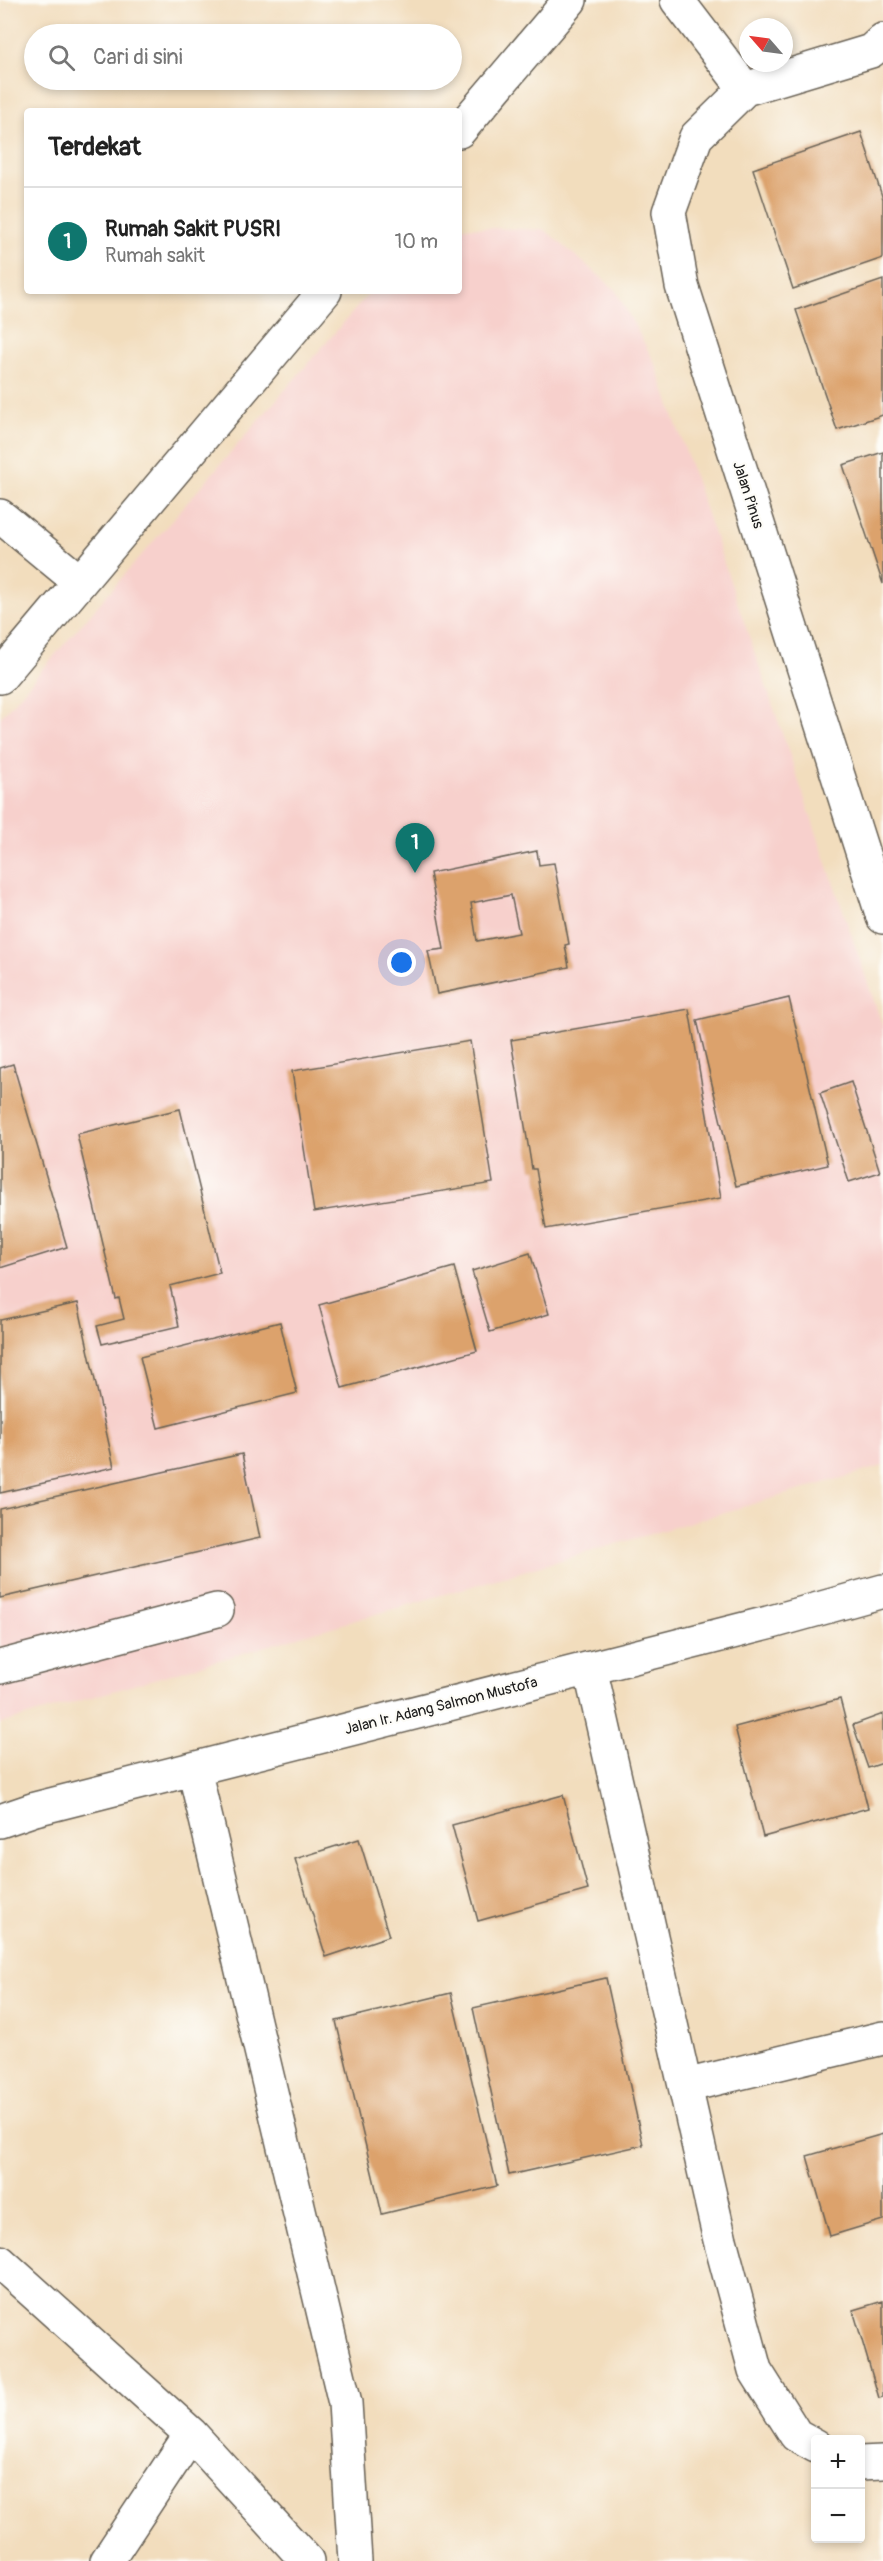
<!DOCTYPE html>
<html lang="id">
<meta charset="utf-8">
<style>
:root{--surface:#fff;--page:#f6f6f6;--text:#222;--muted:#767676;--line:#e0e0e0;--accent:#0f766e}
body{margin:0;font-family:Pangolin,sans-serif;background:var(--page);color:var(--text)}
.controls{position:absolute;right:18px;bottom:18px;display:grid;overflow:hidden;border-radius:6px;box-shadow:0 3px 9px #0003}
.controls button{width:54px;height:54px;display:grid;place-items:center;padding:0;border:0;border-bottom:2px solid var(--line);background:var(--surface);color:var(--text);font:30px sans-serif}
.compass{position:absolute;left:739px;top:18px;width:54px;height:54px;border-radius:50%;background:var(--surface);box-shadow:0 3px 9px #0003;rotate:298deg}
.you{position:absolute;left:402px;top:963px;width:21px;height:21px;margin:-15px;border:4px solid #fff;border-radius:50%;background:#1a73e8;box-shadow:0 0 0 9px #1a73e833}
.badge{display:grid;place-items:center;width:39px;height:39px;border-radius:50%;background:var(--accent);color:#fff;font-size:20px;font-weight:700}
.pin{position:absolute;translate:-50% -50px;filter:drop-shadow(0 2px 3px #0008)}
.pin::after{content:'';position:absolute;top:32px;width:21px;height:18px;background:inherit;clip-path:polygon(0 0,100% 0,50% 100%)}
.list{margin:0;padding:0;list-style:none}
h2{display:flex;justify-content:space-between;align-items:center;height:78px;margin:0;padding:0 24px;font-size:26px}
h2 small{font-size:20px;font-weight:400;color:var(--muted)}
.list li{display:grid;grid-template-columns:39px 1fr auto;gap:18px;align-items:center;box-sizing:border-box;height:108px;padding:0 24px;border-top:2px solid var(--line)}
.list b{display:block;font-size:22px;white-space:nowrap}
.list p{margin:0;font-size:20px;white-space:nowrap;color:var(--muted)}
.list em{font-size:20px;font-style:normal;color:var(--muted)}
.icon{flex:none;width:33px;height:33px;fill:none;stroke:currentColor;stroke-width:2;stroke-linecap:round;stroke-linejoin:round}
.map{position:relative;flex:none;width:883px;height:2561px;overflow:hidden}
.search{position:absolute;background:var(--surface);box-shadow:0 3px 9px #0003;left:24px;top:24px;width:438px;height:66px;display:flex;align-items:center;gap:15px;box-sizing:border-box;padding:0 21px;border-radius:33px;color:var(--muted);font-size:22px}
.panel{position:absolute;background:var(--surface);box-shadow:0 3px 9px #0003;left:24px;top:108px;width:438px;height:186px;border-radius:6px}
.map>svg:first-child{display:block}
.built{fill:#f7d0cc}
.building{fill:#dca26c;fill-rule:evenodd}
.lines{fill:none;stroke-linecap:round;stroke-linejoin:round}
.minor-casing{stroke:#676054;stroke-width:36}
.minor{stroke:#fff;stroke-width:33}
.labels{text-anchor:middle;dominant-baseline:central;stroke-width:4.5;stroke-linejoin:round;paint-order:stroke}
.street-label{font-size:15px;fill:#1c1c1c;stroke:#fdfcf7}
</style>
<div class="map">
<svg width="883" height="2561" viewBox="0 0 883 2561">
<rect width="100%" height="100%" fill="#fdfcf7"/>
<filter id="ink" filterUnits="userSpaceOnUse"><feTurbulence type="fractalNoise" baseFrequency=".0167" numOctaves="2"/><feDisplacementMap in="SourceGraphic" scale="12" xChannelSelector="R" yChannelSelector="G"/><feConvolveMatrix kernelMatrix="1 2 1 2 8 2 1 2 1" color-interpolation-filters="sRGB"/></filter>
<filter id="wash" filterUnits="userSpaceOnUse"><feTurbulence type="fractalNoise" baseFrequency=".008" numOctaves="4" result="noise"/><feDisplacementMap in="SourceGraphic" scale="24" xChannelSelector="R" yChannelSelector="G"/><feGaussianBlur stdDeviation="1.35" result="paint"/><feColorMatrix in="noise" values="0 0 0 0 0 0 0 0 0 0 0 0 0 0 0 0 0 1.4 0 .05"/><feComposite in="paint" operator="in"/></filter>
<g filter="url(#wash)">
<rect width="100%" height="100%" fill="#f2ddbd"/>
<!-- built -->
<path class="built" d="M462,227L545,230L615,289L656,365L883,1027V1466L0,1724V718L371,291H459V229Z"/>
<g id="blocks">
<!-- building -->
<path class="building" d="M861,132L883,199V258L793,289L753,169Z
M883,280V415L837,430L796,310Z
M883,452V584L843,465Z
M537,851L539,865L554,863L569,944L565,945L569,967L437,994L428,951L444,949L430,873ZM511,895L519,933L477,941L471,903Z
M789,998L828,1165L736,1186L697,1020Z
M689,1009L721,1198L546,1229L536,1169H532L511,1040Z
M470,1041L493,1183L314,1212L292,1071Z
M13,1064L67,1247L0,1268V1068Z
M851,1082L880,1172L849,1182L820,1093Z
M180,1109L220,1273L170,1286L179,1326L102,1344L97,1326L124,1319L119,1298L116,1299L77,1134Z
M530,1253L549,1314L490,1332L472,1271Z
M454,1267L477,1351L342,1388L319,1305Z
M78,1303L114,1467L0,1493V1320Z
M280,1322L297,1393L158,1428L140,1357Z
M242,1454L260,1538L0,1598V1509Z
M840,1699L868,1808L763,1837L735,1727Z
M883,1714V1763L868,1768L853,1725Z
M563,1795L588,1890L478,1921L452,1825Z
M359,1839L389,1936L326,1957L295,1859Z
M606,1978L643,2145L509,2175L473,2008Z
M451,1993L497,2186L382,2214L336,2021Z
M883,2134V2220L830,2236L807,2156Z
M883,2301V2397L879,2398L853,2310Z"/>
</g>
</g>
<g filter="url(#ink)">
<use href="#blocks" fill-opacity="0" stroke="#676054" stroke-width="1.5"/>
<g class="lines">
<defs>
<path id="minor" d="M677,0L745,89
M883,40L871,51L745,89L696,137L669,212L682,286L883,917
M459,131L570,0
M0,516L80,582
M0,677L325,291
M0,1667L217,1610
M590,1668L720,2240L755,2370L796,2435L816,2446
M194,1769L345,2403L355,2561
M0,1821L35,1809L768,1623L883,1591
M685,2086L883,2038
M0,2262L191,2434L307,2561
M860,2463L883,2462
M107,2561L191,2434"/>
</defs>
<!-- minor casing -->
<use href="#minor" class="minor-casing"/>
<!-- minor -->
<use href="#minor" class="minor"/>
</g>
</g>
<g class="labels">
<!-- street labels -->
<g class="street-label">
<text transform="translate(748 495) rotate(72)">Jalan Pinus</text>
<text transform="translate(441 1706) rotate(-14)">Jalan Ir. Adang Salmon Mustofa</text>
</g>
</g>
</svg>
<div class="controls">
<button>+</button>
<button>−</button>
</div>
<svg class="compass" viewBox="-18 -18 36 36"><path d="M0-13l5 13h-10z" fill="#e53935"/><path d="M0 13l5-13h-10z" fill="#767676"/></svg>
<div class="you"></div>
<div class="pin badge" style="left:415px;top:873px">1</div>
<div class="search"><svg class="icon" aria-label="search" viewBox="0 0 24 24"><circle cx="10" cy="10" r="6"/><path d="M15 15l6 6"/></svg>Cari di sini</div>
<section class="panel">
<h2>Terdekat<small></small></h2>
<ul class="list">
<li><span class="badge">1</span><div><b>Rumah Sakit PUSRI</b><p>Rumah sakit</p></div><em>10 m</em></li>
</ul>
</section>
</div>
